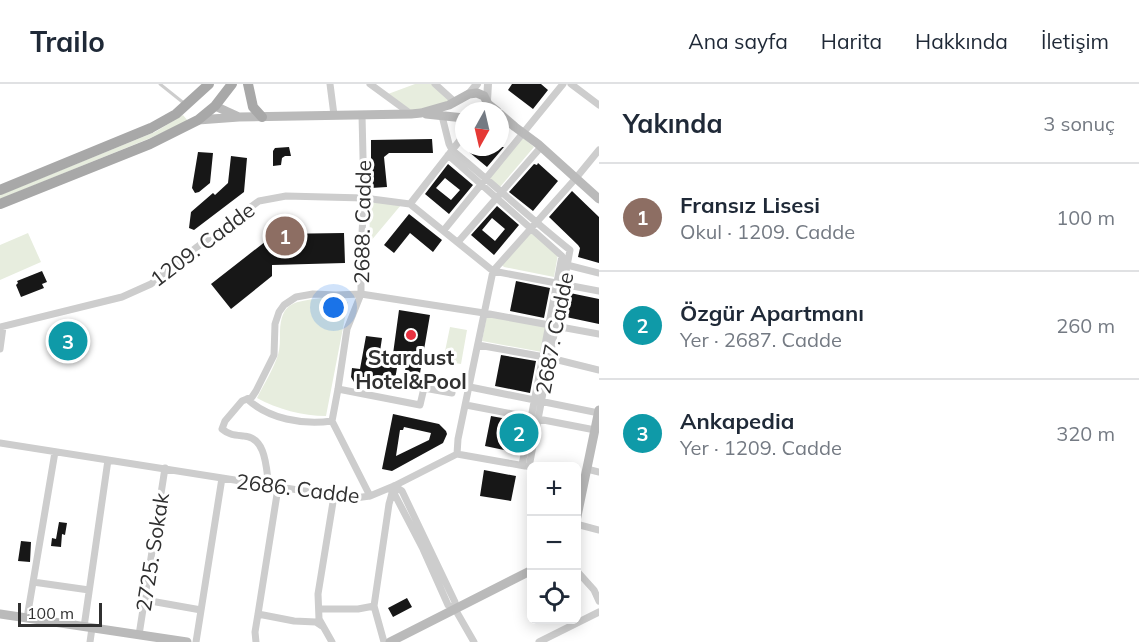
<!DOCTYPE html>
<html lang="tr">
<meta charset="utf-8">
<style>
:root{--surface:#fff;--page:#f6f6f7;--text:#1f2937;--muted:#747a83;--line:#e0e1e3;--accent:#d93025}
body{margin:0;font-family:Mulish,sans-serif;background:var(--page);color:var(--text)}
.controls{position:absolute;right:18px;bottom:18px;display:grid;overflow:hidden;border-radius:9px;box-shadow:0 3px 15px #0003}
.controls button{width:54px;height:54px;display:grid;place-items:center;padding:0;border:0;border-bottom:2px solid var(--line);background:var(--surface);color:var(--text);font:30px sans-serif}
.compass{position:absolute;left:455px;top:18px;width:54px;height:54px;border-radius:50%;background:var(--surface);box-shadow:0 3px 15px #0003;rotate:188deg}
.scale{position:absolute;left:18px;bottom:15px;width:84px;box-sizing:border-box;padding-left:6px;border:3px solid #303030;border-top:0;font-size:16px;line-height:21px;white-space:nowrap;color:#303030;-webkit-text-stroke:4px #fff;paint-order:stroke}
.you{position:absolute;left:334px;top:224px;width:21px;height:21px;margin:-15px;border:4px solid #fff;border-radius:50%;background:#1a73e8;box-shadow:0 0 0 9px #1a73e833}
.badge{display:grid;place-items:center;width:39px;height:39px;border-radius:50%;background:var(--accent);color:#fff;font-size:20px;font-weight:700}
.pin{position:absolute;translate:-50% -50%;border:3px solid #fff;box-shadow:0 2px 6px #0006}
.list{margin:0;padding:0;list-style:none}
h2{display:flex;justify-content:space-between;align-items:center;height:78px;margin:0;padding:0 24px;font-size:26px}
h2 small{font-size:20px;font-weight:400;color:var(--muted)}
.list li{display:grid;grid-template-columns:39px 1fr auto;gap:18px;align-items:center;box-sizing:border-box;height:108px;padding:0 24px;border-top:2px solid var(--line)}
.list b{display:block;font-size:22px;white-space:nowrap}
.list p{margin:0;font-size:20px;white-space:nowrap;color:var(--muted)}
.list em{font-size:20px;font-style:normal;color:var(--muted)}
.icon{flex:none;width:33px;height:33px;fill:none;stroke:currentColor;stroke-width:2;stroke-linecap:round;stroke-linejoin:round}
.map{position:relative;flex:none;width:599px;height:558px;overflow:hidden}
header{display:flex;align-items:center;gap:36px;box-sizing:border-box;height:84px;padding:0 30px;background:var(--surface);border-bottom:2px solid var(--line)}
header strong{font-size:28px}
nav{display:flex;gap:33px;margin-inline-start:auto;font-size:21px}
main{display:flex}
aside{flex:1;background:var(--surface)}
.map>svg:first-child{display:block}
.green{fill:#e7edde}
.building{fill:#171717;fill-rule:evenodd}
.lines{fill:none;stroke-linecap:round;stroke-linejoin:round}
.service{stroke:#cdcdcd;stroke-width:3}
.minor{stroke:#cdcdcd;stroke-width:7}
.tertiary{stroke:#cdcdcd;stroke-width:8}
.secondary{stroke:#bababa;stroke-width:9}
.primary{stroke:#a8a8a8;stroke-width:10}
.poi-dot{fill:#e93140;stroke:#fff;stroke-width:2}
.labels{text-anchor:middle;dominant-baseline:central;stroke-width:6;stroke-linejoin:round;paint-order:stroke}
.street-label{font-size:21px;fill:#303030;stroke:#fff}
.poi-label{font-size:21px;font-weight:bold;fill:#303030;stroke:#fff}
</style>
<header>
<strong>Trailo</strong>
<nav><a>Ana sayfa</a><a>Harita</a><a>Hakkında</a><a>İletişim</a></nav>
</header>
<main>
<div class="map">
<svg width="599" height="558" viewBox="0 0 599 558">
<rect width="100%" height="100%" fill="#fff"/>
<!-- green -->
<path class="green" d="M415,0H433L452,19L409,27L388,10Z
M183,31L188,37L148,55L0,115V111L155,48Z
M522,53L534,63L500,103L488,94Z
M369,116L401,121L370,158Z
M531,147L558,170L554,193L504,183L502,181Z
M28,149L41,178L0,196V161Z
M321,214L348,218L326,332C303,332 277,325 257,314C264,300 273,286 278,271C280,264 280,256 280,248C281,217 295,218 321,214Z
M487,231L547,242L542,268L482,257Z
M450,243L467,246L461,280L443,277Z"/>
<!-- building -->
<path class="building" d="M512,0H541L548,6L533,25L508,6Z
M432,55L433,69H389L384,73L387,103L371,104V56Z
M289,63L291,72H285L282,74L281,81L273,82V67L275,64Z
M463,63H504L487,83Z
M198,68L213,69L210,99L199,108L195,109L192,104Z
M231,72L247,74L244,108L194,146L189,144L191,128L213,109L215,111L228,99Z
M538,79L558,97L533,127L509,108L534,80L537,81Z
M448,80L473,101L449,130L425,110ZM445,94L460,106L451,116L436,104Z
M572,107L599,133V179L578,173L580,164L578,161L549,133Z
M497,122L519,141L494,171L471,151ZM492,134L505,145L495,157L482,146Z
M409,130L442,156L433,168L410,149L394,169L384,161Z
M344,149L345,179L272,181V192L231,225L211,200L275,150Z
M42,187L47,198L42,200L44,204L21,213L16,201L18,199L17,197Z
M516,197L550,204L544,234L510,227Z
M570,209L599,215V240L566,233Z
M399,226L430,231L420,289L405,287L407,272L393,270Z
M85,244L87,261L54,268L49,253Z
M366,252L382,254L378,281L397,284L394,301L389,304L354,298L351,293L352,284L360,285Z
M501,271L536,277L530,309L495,302Z
M393,330L439,340L446,347L447,350L443,359L392,387L382,385ZM404,343L431,349L429,356L396,372L400,346H403Z
M491,332L524,338L519,369L485,362Z
M484,386L516,392L511,417L480,412Z
M59,438L67,439L65,451L62,450L61,463L51,462L52,454L56,455Z
M21,457L31,458L30,478L18,477Z
M407,514L412,523L393,533L388,524Z"/>
<g class="lines">
<!-- service -->
<path class="service" d="M160,0L185,20"/>
<!-- minor -->
<path class="minor" d="M330,0L334,31
M370,0L411,30
M435,0L455,18
M571,0L599,21
M362,31L364,114L361,167V210L347,245L338,305L332,337L370,412
M442,32L449,60L452,66C492,99 530,134 570,166L529,383
M448,71L562,172L522,381
M410,120L464,51
M444,146L563,0
M458,158L541,63
M567,181L599,189
M0,243L122,213L151,200L197,163L259,117L286,112L364,114L410,120L493,187L599,207
M478,261L550,274L599,286
M0,265L3,243
M470,303L599,329
M338,305L420,321L424,304L452,309
M247,315C269,335 302,341 332,337
M466,321L595,346
M0,359L330,411L355,414L370,412L394,402L457,370L458,355L493,187L576,94L599,66
M457,370L525,382
M587,385L599,388
M394,402L402,407L455,518V525L474,558
M269,403C266,385 267,354 244,352C235,351 229,351 222,345L225,337L242,317L252,313L256,307L274,271L275,240L279,228L284,221L296,213L313,210L336,211L361,210L484,229L599,250
M394,405L395,411L423,465L448,521L455,525
M576,440L599,446
M576,486L594,506L599,517
M33,498L89,506
M145,516L201,526
M319,525H358L374,522
M258,530L294,537L316,538L322,542
M27,534L55,368
M84,543L108,376
M139,551L165,384
M90,558L92,544
M196,558L222,394
M256,558L255,548L258,530L278,404
M332,558L319,535L318,510L334,412
M384,558L374,522L389,420L394,402
M539,558L599,528"/>
<!-- tertiary -->
<path class="tertiary" d="M469,10L477,0
M487,16L488,0"/>
<!-- secondary -->
<path class="secondary" d="M215,22L239,33
M426,30L464,34
M500,30L515,43L538,60L599,115
M198,36L239,33L411,30L421,29L449,21L469,10L477,9L484,12L488,20L497,27
M576,437L599,326
M0,530L187,558
M390,558L532,486"/>
<!-- primary -->
<path class="primary" d="M248,0L253,23L262,33
M0,106L151,44L176,30L209,0
M0,120L150,60L198,36L215,22L232,0"/>
</g>
<!-- markers -->
<circle class="poi-dot" cx="411" cy="251" r="6"/>
<g class="labels">
<!-- street labels -->
<g class="street-label">
<text transform="translate(362 138) rotate(-89)">2688. Cadde</text>
<text transform="translate(202 160) rotate(-37)">1209. Cadde</text>
<text transform="translate(554 249) rotate(-79)">2687. Cadde</text>
<text transform="translate(298 404) rotate(7)">2686. Cadde</text>
<text transform="translate(152 468) rotate(-81)">2725. Sokak</text>
</g>
<!-- poi labels -->
<g class="poi-label">
<text x="411" y="273">Stardust<tspan x="411" dy="24">Hotel&amp;Pool</tspan></text>
</g>
</g>
</svg>
<div class="controls">
<button>+</button>
<button>−</button>
<button><svg class="icon" aria-label="locate" viewBox="0 0 24 24"><circle cx="12" cy="12" r="6"/><path d="M12 2v4M12 18v4M2 12h4M18 12h4"/></svg></button>
</div>
<svg class="compass" viewBox="-18 -18 36 36"><path d="M0-13l5 13h-10z" fill="#e53935"/><path d="M0 13l5-13h-10z" fill="#747a83"/></svg>
<div class="scale">100 m</div>
<div class="you"></div>
<div class="pin badge" style="left:285px;top:152px;background:#8d6e63">1</div>
<div class="pin badge" style="left:519px;top:349px;background:#0f9aa8">2</div>
<div class="pin badge" style="left:68px;top:257px;background:#0f9aa8">3</div>
</div>
<aside>
<h2>Yakında<small>3 sonuç</small></h2>
<ul class="list">
<li><span class="badge" style="background:#8d6e63">1</span><div><b>Fransız Lisesi</b><p>Okul · 1209. Cadde</p></div><em>100 m</em></li>
<li><span class="badge" style="background:#0f9aa8">2</span><div><b>Özgür Apartmanı</b><p>Yer · 2687. Cadde</p></div><em>260 m</em></li>
<li><span class="badge" style="background:#0f9aa8">3</span><div><b>Ankapedia</b><p>Yer · 1209. Cadde</p></div><em>320 m</em></li>
</ul>
</aside>
</main>
